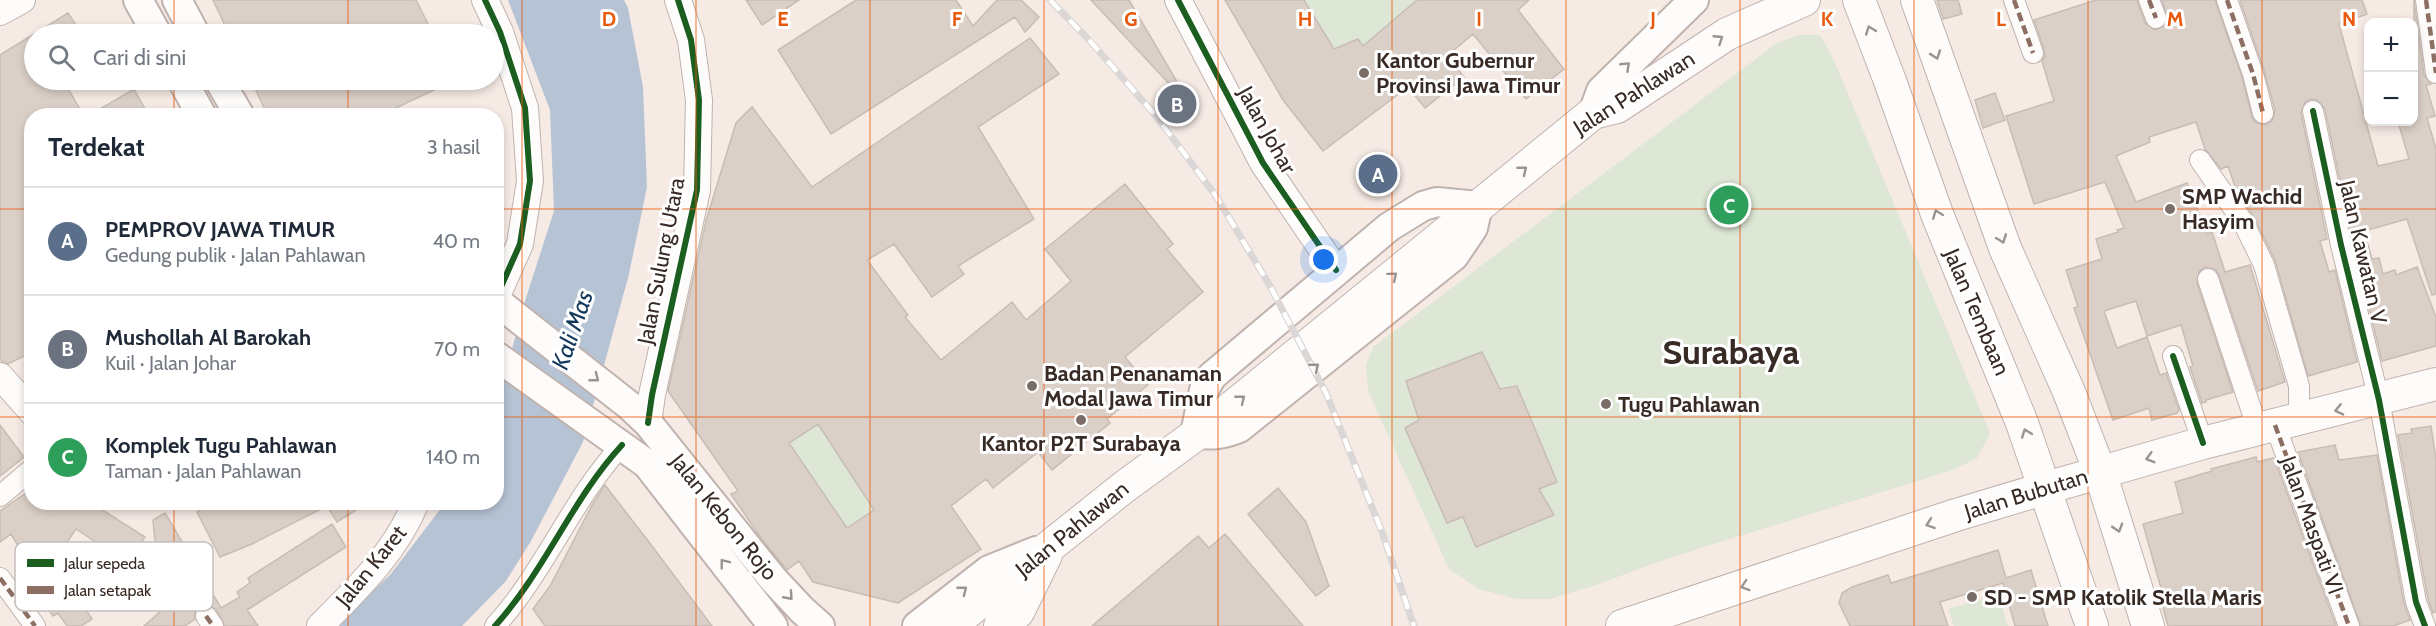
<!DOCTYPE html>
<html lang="id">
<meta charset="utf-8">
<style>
:root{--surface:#fff;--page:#f2f2f3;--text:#1f2937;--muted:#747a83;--line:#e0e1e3;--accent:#7c3aed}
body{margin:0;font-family:Cabin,sans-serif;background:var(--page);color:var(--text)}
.controls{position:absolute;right:18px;top:18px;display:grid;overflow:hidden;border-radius:12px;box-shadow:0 3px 9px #0003}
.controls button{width:54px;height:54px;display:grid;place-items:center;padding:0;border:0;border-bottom:2px solid var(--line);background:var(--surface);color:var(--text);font:30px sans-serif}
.you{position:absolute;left:1324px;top:260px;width:21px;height:21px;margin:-15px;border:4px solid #fff;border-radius:50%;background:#1a73e8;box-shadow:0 0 0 9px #1a73e833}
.badge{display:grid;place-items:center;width:39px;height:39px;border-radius:50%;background:var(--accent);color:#fff;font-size:20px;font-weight:700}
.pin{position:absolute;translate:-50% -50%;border:3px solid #fff;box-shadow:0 2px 6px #0006}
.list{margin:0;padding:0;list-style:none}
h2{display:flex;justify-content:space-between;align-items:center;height:78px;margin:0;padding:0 24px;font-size:26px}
h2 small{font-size:20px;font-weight:400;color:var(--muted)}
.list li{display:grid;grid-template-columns:39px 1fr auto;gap:18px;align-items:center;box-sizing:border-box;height:108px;padding:0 24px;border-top:2px solid var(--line)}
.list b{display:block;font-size:22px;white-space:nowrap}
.list p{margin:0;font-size:20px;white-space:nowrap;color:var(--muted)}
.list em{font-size:20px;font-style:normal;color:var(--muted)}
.icon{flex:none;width:33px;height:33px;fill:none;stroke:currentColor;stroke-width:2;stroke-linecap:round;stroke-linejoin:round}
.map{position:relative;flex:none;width:2436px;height:626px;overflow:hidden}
.search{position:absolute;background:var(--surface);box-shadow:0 3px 9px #0003;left:24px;top:24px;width:480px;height:66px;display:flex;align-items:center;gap:15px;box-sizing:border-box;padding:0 21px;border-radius:33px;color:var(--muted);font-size:22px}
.panel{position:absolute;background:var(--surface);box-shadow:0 3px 9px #0003;left:24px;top:108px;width:480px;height:402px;border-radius:24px}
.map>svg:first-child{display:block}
.green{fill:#dee7d5}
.water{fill:#b6c3d4}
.building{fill:#dbd0c8;stroke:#c7bdb5;stroke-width:1.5;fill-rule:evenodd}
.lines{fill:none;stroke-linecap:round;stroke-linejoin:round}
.minor-casing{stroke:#c0b3ae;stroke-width:22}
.tertiary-casing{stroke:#c0b3ae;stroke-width:28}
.secondary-casing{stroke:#c0b3ae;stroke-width:32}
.primary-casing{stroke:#c0b3ae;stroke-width:34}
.minor{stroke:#fefcfb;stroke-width:20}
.tertiary{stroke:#fefcfb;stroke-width:26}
.secondary{stroke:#fefcfb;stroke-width:28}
.primary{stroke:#fefcfb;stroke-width:32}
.rail-casing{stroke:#dbd7d6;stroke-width:7}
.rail{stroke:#fff;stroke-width:4.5;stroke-dasharray:14;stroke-linecap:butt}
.quiet{stroke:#8d6e63;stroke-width:4.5;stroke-dasharray:9 4.5;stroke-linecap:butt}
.cycleway-casing{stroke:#fff;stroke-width:10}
.cycleway{stroke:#1b5e20;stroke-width:6}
.oneway{stroke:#9b9390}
.grid{fill:none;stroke:#e8590c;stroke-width:1.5;stroke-opacity:0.55}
.poi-dot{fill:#7a6d67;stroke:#fff;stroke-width:2}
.labels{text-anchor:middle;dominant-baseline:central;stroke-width:6;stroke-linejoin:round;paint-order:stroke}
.poi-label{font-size:22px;font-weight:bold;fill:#382a24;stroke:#fff;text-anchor:start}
.street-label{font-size:22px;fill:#382a24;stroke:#fff}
.water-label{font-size:24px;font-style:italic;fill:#12385c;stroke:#fff}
.town-label{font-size:34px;font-weight:bold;fill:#382a24;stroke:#fff}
.key{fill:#fff;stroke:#c3bfbd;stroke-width:1.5}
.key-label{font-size:16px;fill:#382a24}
.grid-label{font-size:20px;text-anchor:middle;font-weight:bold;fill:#e8590c;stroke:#fff;stroke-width:6;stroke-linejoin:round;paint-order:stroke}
</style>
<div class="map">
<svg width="2436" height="626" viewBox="0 0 2436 626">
<rect width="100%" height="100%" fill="#f6eae4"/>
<!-- green -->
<path class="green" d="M1304,0H1417L1363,46L1357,40L1334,49Z
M1799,35H1820L1833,58L1982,414L1990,434L1977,458L1953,470L1669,558L1593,586L1550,599H1516L1479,589L1449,569L1368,391L1366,366L1373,347L1777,43Z
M818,424L874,510L847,528L789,443Z
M1998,594L2008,626H1954L1948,609Z"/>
<!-- water -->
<path class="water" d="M508,0H624L628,8L643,87L647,187L629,274L583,442L531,541L506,581L462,626H335L390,575L445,503L496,502L497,405L524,304L554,211L550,110Z"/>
<!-- building -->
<path class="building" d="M213,0H416L433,34H229Z
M746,0H799L762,25Z
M856,0H956L973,26L997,0H1021L1039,17L1025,32L1015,17L831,134L778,50Z
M1091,0H1129L1179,85L1174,89Z
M1225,0H1304L1334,49L1358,39L1363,46L1417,0H1529L1518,10L1564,69L1526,99L1473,34L1447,56L1464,77L1425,108L1408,87L1323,151L1283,100Z
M1937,0H1958L1962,14L1943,19Z
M2096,0H2137L2145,23L2155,30L2165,26L2168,20L2162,0H2215L2242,77L2252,117L2255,122L2265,125L2272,121L2275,110L2264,70L2240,0H2362L2367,14L2339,24L2378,166L2409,159L2398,122H2414V0L2424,75L2431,84L2426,85L2435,116L2427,118L2436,149V294L2432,295L2407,219L2364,231L2372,259L2379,258L2383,274L2395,270L2396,275L2417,267L2436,317V346L2382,361L2353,242L2325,109L2317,100L2310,99L2305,102L2301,113L2327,239L2320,241L2329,272L2335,270L2357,362L2308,376L2275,260L2254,217L2237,192L2228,166L2221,169L2205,149L2196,122L2149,137L2150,142L2116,156L2136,202L2187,183L2207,234L2212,232L2225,272L2250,265L2285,382L2258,391L2219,275L2216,270L2205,267L2199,272L2197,283L2233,392L2206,400V402L2202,403L2190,367L2193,366L2181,325L2147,336L2136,301L2104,311L2117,348L2147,337L2160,375L2166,373L2179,410L2177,413L2152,420L2149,408L2113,420L2074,308L2078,307L2066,270L2102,259L2096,239L2118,232L2117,230L2124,228L2105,182L2034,204L2006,116L2054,101L2042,61L2045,56L2044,49L2034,20Z
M68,13L82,34H34V80H63L84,116H32V181L26,184L32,196V352L8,364L2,362L0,358V55Z
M1030,38L1059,74L978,127L1034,219L958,266L964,274L932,297L894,244L867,260L908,315L905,317L941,360L1012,302L1026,320L1071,281L1045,249L1125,184L1173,244L1167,249L1203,292L1125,357L1148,385L1107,419L1110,423L1052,470L1038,452L993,488L986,479L951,506L981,549L898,603L813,582L799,561L787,570L761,538L731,494L738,491L668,391L706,221L736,123L752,107L812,187ZM818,424L874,510L847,528L789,443Z
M251,80H455L379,116H268Z
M134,89L149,116H88Z
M1995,93L2005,120L1983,128L1975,100Z
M1482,352L1500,389L1517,386L1557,482L1539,489L1554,515L1476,547L1463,517L1447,523L1405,428L1419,420L1406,381Z
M0,425L24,457L0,476Z
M2431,426L2436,459V612L2433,613L2428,599L2398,435L2412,433L2411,429Z
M2335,445L2339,460L2377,455L2404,604L2410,620L2393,626H2361L2298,452Z
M2256,457L2257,462L2274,458L2336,626H2168L2158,589L2161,588L2143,524L2183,513L2175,482L2212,471L2211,469Z
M605,485L652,546L712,626H545L533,609L550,586L592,505Z
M1278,488L1306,522L1329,586L1316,596L1248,514Z
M32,489V502H90L145,537L118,578L105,570L115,555L76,529L56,559L69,577L66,579L92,619L81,626H67L58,613L53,616L36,591L42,586L11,534L0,542V511Z
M215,502H286L289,510L302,502H369L337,522L327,506L252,544L220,557L197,512Z
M165,513L221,608L240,597L237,592L250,583L248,578L332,524L346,547L247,610L258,626H225L216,609L206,604L199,607L195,611V619L185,626H144L172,601L159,586L153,520Z
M1225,534L1303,626H1092L1198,536L1209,548Z
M1998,550L2006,578L2031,570L2048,626H2015L2003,583L1940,602L1948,626H1850L1839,603L1842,593L1852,587L1888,575L1891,583Z"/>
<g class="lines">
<defs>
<path id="minor" d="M2014,0L2033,53
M2149,0L2156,18
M2227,0L2253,74L2263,113
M2426,0L2436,73
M2313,111L2341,245L2379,400L2416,602L2425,626
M2200,160L2243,222L2264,265L2299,386V419
M2208,279L2258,430
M2173,356L2203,443
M2275,425L2349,626
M0,496L32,469
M0,578L35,626
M206,616L213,626
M495,626C545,571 572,499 622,445"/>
<path id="tertiary" d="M485,0L500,32L525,108L530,181L520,244L496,298
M1178,0L1263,163L1336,270
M0,12L22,0
M0,376L32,412
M648,423L652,395L697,190L699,100L691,40L678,0
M320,626C357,589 396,552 416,502"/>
<path id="secondary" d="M138,0L157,34
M177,0L195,34
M182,80L202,116
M219,80L240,116
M1593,113L1601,91L1694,0
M1437,202L1478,206L1473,228L1454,256L1239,428C1223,435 1212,435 1195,434L1204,390L1212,376L1389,227L1423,206Z
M496,301L630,406L648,423L773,579L802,610L820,626
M496,356L647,464L773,626
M917,626L989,570L1036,551"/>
<path id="primary" d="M1859,0L1890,81L1937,214L2022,423L2092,626
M1917,0L2005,248L2069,392L2100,472L2148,626
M950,626L1124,487L1220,417L1593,113L1617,107L1727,34L1804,0
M1000,626L1018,612L1046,555
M1622,626L1956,515L2046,488L2203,443L2436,384"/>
</defs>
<!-- minor casing -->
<use href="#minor" class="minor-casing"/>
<!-- tertiary casing -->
<use href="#tertiary" class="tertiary-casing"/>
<!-- secondary casing -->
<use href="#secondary" class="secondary-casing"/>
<!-- primary casing -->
<use href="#primary" class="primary-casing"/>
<!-- minor -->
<use href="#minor" class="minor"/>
<!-- tertiary -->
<use href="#tertiary" class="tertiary"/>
<!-- secondary -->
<use href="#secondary" class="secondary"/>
<!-- primary -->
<use href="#primary" class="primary"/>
<defs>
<path id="rail" d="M1050,0L1089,40L1157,117L1216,196L1270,286L1326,393L1382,532L1414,626"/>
</defs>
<!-- rail casing -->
<use href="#rail" class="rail-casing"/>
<!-- rail -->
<use href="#rail" class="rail"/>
<!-- quiet -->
<path class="quiet" d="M2014,0L2033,53
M2149,0L2156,18
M2227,0L2253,74L2263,113
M2426,0L2436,73
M2275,425L2349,626
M0,578L35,626
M206,616L213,626"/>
<defs>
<path id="cycleway" d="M485,0L500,32L525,108L530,181L520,244L496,298
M1178,0L1263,163L1336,270
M2313,111L2341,245L2379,400L2416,602L2425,626
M2173,356L2203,443
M648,423L652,395L697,190L699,100L691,40L678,0
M495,626C545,571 572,499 622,445"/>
</defs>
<!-- cycleway casing -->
<use href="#cycleway" class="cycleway-casing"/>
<!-- cycleway -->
<use href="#cycleway" class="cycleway"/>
</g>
<!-- one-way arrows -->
<defs><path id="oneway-chevron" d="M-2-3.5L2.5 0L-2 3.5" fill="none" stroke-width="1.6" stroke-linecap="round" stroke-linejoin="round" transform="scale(1.5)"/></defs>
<g class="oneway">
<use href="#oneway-chevron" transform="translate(1870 30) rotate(-110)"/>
<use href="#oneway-chevron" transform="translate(1719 39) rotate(-33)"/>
<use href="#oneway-chevron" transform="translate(1936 55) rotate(71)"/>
<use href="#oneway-chevron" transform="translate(1626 66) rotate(-44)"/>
<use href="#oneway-chevron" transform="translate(1523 170) rotate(-38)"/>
<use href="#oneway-chevron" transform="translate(1937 214) rotate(-111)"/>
<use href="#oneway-chevron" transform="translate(2002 239) rotate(69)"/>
<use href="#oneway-chevron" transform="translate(1393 276) rotate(-40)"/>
<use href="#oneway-chevron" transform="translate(1315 367) rotate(-39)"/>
<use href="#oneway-chevron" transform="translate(595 378) rotate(38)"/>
<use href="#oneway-chevron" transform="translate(1241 399) rotate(-39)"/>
<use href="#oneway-chevron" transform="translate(2339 410) rotate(167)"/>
<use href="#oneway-chevron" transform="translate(2026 433) rotate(-110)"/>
<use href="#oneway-chevron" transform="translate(2150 458) rotate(164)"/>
<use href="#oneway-chevron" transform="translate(1930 524) rotate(161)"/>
<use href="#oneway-chevron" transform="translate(2118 528) rotate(73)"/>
<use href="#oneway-chevron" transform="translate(724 563) rotate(-128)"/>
<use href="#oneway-chevron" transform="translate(1745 586) rotate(162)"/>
<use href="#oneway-chevron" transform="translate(963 590) rotate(-38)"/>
<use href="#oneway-chevron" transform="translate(789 596) rotate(48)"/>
</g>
<!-- grid -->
<path class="grid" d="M174,0V34M348,0V34M522,0V626M696,0V626M870,0V626M1044,0V626M1218,0V626M1392,0V626M1566,0V626M1740,0V626M1914,0V626M2088,0V626M2262,0V626M174,80V116M348,80V116M0,209H32M496,209H2436M0,417H32M496,417H2436M174,502V626M348,502V626"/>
<!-- markers -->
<g class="poi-dot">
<circle cx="1364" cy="73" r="6"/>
<circle cx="2170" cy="209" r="6"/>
<circle cx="1032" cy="386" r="6"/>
<circle cx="1606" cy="404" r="6"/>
<circle cx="1081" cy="420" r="6"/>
<circle cx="1972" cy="597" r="6"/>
</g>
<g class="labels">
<!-- poi labels -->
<g class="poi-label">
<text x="1376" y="60">Kantor Gubernur<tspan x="1376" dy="25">Provinsi Jawa Timur</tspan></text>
<text x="2182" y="196">SMP Wachid<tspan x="2182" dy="25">Hasyim</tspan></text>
<text x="1044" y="373">Badan Penanaman<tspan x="1044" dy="25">Modal Jawa Timur</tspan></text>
<text x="1618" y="404">Tugu Pahlawan</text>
<text x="1081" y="443" text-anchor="middle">Kantor P2T Surabaya</text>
<text x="1984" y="597">SD - SMP Katolik Stella Maris</text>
</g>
<!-- street labels -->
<g class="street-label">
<text transform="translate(1634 93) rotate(-32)">Jalan Pahlawan</text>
<text transform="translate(1267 130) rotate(61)">Jalan Johar</text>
<text transform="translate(2363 252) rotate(77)">Jalan Kawatan V</text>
<text transform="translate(661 261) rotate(-79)">Jalan Sulung Utara</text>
<text transform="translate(1977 312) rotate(67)">Jalan Tembaan</text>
<text transform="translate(2026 494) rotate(-17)">Jalan Bubutan</text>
<text transform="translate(724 517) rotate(51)">Jalan Kebon Rojo</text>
<text transform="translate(2312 525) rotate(70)">Jalan Maspati VI</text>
<text transform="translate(1072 529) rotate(-39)">Jalan Pahlawan</text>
<text transform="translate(371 566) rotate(-51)">Jalan Karet</text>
</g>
<!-- water labels -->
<g class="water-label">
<text transform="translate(572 330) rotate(-71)">Kali Mas</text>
</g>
<!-- town labels -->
<g class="town-label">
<text x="1731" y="352">Surabaya</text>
</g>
</g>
<!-- legend -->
<rect x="15" y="542" width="198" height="69" rx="9" class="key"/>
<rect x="27" y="559" width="27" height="8" fill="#1b5e20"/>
<rect x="27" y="586" width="27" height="8" fill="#8d6e63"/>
<g class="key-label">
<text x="64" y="569">Jalur sepeda</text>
<text x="64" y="596">Jalan setapak</text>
</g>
<g class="grid-label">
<text x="609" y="26">D</text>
<text x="783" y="26">E</text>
<text x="957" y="26">F</text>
<text x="1131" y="26">G</text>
<text x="1305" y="26">H</text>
<text x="1479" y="26">I</text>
<text x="1653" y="26">J</text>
<text x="1827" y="26">K</text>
<text x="2001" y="26">L</text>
<text x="2175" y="26">M</text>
<text x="2349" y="26">N</text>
</g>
</svg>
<div class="controls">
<button>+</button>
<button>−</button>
</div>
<div class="you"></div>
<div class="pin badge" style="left:1378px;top:174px;background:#5c6f8a">A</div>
<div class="pin badge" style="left:1177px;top:104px;background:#6b7280">B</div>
<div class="pin badge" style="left:1729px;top:205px;background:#2e9e5b">C</div>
<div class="search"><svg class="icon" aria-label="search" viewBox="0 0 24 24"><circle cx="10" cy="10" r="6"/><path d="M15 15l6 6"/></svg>Cari di sini</div>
<section class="panel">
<h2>Terdekat<small>3 hasil</small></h2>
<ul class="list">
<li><span class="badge" style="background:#5c6f8a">A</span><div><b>PEMPROV JAWA TIMUR</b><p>Gedung publik · Jalan Pahlawan</p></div><em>40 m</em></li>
<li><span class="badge" style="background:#6b7280">B</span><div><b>Mushollah Al Barokah</b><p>Kuil · Jalan Johar</p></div><em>70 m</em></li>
<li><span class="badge" style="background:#2e9e5b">C</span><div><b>Komplek Tugu Pahlawan</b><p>Taman · Jalan Pahlawan</p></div><em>140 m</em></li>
</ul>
</section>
</div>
